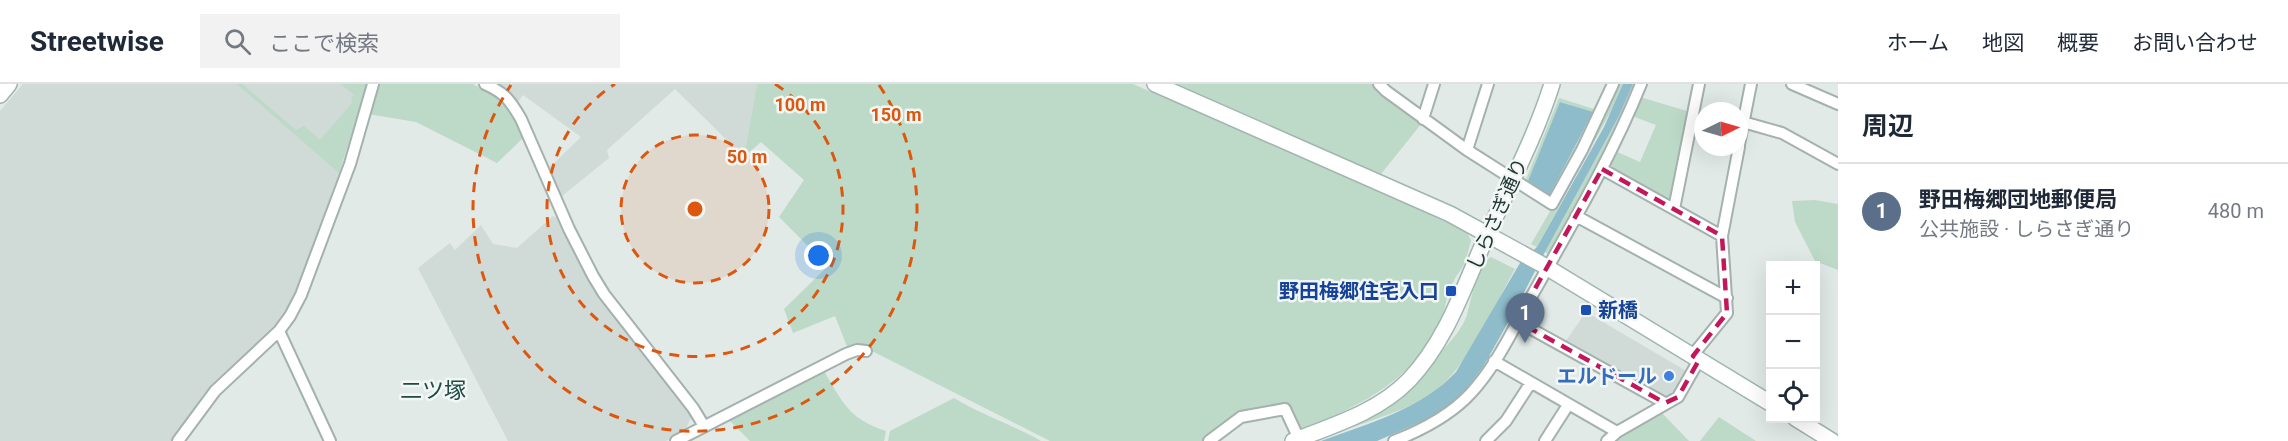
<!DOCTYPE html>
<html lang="ja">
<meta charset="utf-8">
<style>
:root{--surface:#fff;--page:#f2f2f3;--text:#1f2937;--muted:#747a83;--line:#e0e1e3;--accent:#1a73e8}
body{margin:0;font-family:Roboto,"Noto Sans JP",sans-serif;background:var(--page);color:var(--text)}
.controls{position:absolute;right:18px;bottom:18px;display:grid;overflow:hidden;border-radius:0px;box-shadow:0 6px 24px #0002}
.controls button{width:54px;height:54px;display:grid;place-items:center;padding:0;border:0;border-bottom:2px solid var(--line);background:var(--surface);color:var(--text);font:30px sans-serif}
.compass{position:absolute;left:1694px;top:18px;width:54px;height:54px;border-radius:50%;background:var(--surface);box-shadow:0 6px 24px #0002;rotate:85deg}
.you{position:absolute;left:819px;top:172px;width:21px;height:21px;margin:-15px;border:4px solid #fff;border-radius:50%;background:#1a73e8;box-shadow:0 0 0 9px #1a73e833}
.badge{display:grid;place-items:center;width:39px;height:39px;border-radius:50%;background:var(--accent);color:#fff;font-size:20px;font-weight:700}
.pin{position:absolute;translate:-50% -50px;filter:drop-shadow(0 2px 3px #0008)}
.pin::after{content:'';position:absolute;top:32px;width:21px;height:18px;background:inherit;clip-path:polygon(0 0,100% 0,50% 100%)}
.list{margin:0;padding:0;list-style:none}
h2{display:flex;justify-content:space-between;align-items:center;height:78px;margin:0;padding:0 24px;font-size:26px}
h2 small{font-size:20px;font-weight:400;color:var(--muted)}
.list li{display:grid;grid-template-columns:39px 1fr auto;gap:18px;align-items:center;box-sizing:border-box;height:96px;padding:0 24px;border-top:2px solid var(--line)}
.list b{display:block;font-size:22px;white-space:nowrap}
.list p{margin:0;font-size:20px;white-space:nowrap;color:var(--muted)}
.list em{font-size:20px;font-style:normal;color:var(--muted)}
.icon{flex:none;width:33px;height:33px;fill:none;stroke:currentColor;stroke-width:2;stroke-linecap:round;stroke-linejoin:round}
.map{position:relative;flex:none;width:1838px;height:357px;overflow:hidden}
header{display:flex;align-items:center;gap:36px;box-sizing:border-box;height:84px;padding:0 30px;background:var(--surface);border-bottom:2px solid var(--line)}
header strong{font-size:28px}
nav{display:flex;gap:33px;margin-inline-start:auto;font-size:21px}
.search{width:420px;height:54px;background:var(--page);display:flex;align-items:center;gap:15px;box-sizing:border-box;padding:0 21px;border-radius:0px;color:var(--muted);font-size:22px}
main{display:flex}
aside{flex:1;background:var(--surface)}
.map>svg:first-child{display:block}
.built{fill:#d0dad6}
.green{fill:#bcdac7;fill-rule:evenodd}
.water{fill:#8ebcca}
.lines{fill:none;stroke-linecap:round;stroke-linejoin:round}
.street-casing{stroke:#a4b1ae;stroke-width:14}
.secondary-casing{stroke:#a1b5b0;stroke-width:18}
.street{stroke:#fff;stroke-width:10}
.secondary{stroke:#fff;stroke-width:15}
.marked{fill:none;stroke:#c2185b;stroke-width:4.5;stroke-dasharray:12 8;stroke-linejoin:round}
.ring{fill:none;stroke:#de570e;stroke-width:3;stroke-dasharray:10 8}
.transit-dot{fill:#1a4fb4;stroke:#f2f7f5;stroke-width:2}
.shop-dot{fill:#3f7fe0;stroke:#f2f7f5;stroke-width:2}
.labels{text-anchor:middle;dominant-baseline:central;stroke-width:5;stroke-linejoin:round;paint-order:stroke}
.street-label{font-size:20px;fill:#233935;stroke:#f2f7f5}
.transit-label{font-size:20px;font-weight:bold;fill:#164399;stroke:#f2f7f5;text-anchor:end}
.shop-label{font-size:20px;font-weight:bold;fill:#366cbe;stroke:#f2f7f5;text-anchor:end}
.quarter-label{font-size:22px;fill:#214a43;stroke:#f2f7f5}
.centre{fill:#de570e;stroke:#f2f7f5;stroke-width:3}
.ring-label{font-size:18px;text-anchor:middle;font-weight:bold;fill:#de570e;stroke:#f2f7f5;stroke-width:5;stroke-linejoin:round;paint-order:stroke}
</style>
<header>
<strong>Streetwise</strong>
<div class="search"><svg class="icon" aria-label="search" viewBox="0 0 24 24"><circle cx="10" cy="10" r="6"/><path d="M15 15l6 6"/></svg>ここで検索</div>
<nav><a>ホーム</a><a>地図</a><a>概要</a><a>お問い合わせ</a></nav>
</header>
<main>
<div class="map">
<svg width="1838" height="357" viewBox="0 0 1838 357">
<rect width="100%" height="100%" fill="#e1eae7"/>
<!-- built -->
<path class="built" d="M23,0H367L339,89L299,201L289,221L269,249L205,308L172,357H0V27Z
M495,0H757L744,73L675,5L607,66L609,74L561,113L549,84L581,53L523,11L518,18L514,11Z
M553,132L560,135L692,332L684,348L666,357H508L418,184L450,159L455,166L481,141L493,160L517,164Z
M1586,228L1688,288L1678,306L1663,314L1565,258Z"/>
<!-- green -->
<path class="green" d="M237,0H242L296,46L304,42L320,56L352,19L351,15L354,11L341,0H367L339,89Z
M377,0H473L509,21L523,54L497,79L416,38L368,30Z
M757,0H1133L1435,133L1467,148L1471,157C1468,166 1466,180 1460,187C1455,194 1452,199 1449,207C1446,214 1446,222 1443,229C1418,295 1362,321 1301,346L1288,321C1250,321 1229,332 1202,357H1050L866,264L848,265L835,232L793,249L784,225L828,182L779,133L804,96L761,58L744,73Z
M1177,0H1373L1382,10L1422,39L1381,90Z
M1616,0H1623L1618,14L1537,163L1531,160L1584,69Z
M1633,0H1638L1623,34L1551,171L1545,168L1619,32Z
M1640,13L1687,27L1671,115L1668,117L1609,84L1608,79L1615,67L1640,78L1656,41L1632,32Z
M1559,14L1597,26L1551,113L1547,112L1525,98ZM1561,18L1593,29L1550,110L1528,97Z
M1815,116L1838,120V186L1815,177L1795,138L1792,117Z
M1491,173L1515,185C1493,224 1468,284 1431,310C1407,326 1377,334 1351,344C1391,326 1419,300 1444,265C1453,254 1462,245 1467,231C1471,217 1477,179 1491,173Z
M824,287C843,319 849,335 886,347L884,357H750L728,335Z
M954,314C982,331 1013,341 1041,357H888L890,347Z
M1661,328L1689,357H1613Z
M1719,333L1756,357H1700Z"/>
<!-- water -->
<path class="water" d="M1623,0H1633L1619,32L1545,168L1515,226L1483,283L1465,307L1456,316L1434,332L1377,357H1321C1369,339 1420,326 1456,288L1520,179L1537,163L1604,43Z
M1560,18L1593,28L1550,110H1548L1528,97Z"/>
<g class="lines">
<defs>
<path id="street" d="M485,0C505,9 510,16 521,35L569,145L593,192L604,210L693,324L704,342
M1379,0L1386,7L1467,66L1552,120L1582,66L1613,0
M1792,0L1838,20
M1423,35L1434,0
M1743,38L1782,49L1838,80
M1739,61L1751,0
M1467,66L1488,0
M1602,85L1722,152
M1674,125L1699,0
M1576,132L1727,214
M1517,237L1665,319
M279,247L330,357
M1692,272L1727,229L1722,152L1739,63
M1494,277L1617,348
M178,357L215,307L279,247L290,232L301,211L350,80L373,0
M676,357L846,270L857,266L866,267
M1209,357L1241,333L1285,325L1299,355
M1394,357C1422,346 1450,332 1471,309C1497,281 1515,241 1534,208C1572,140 1612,72 1641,0
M1486,357L1506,337L1530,300
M1545,357L1568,321
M1607,357L1617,348L1678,313L1699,276"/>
<path id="secondary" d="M1155,0L1450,130L1543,181L1770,319
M0,11L9,0
M1795,334L1832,357
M1293,357C1334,341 1378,328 1409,296C1449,254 1465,198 1489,147C1511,98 1536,51 1552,0"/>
</defs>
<!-- street casing -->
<use href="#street" class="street-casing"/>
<!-- secondary casing -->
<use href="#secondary" class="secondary-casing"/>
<!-- street -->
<use href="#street" class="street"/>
<!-- secondary -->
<use href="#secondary" class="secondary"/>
</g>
<!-- marked area -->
<path class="marked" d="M1602,85L1722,152L1727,229L1693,272L1699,276L1678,313L1665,319L1517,237Z"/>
<!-- distance rings -->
<circle cx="695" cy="125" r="74" fill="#de570e" fill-opacity=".12"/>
<g class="ring">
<circle cx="695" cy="125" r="74"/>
<path d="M775 0A148 148 0 1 1 615 0"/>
<path d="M879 1A222 222 0 1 1 511 1"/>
</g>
<!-- markers -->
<g class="transit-dot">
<rect x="1445" y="201" width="12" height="12" rx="3"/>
<rect x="1580" y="220" width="12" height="12" rx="3"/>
</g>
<circle class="shop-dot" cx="1669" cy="292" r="6"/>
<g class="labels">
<!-- street labels -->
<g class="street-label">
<text transform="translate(1497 130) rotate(-66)">しらさぎ通り</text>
</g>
<!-- transit labels -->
<g class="transit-label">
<text x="1439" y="207">野田梅郷住宅入口</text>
<text x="1598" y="226" text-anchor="start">新橋</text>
</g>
<!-- shop labels -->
<g class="shop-label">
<text x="1657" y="292">エルドール</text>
</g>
<!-- quarter labels -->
<g class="quarter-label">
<text x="433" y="306">二ツ塚</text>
</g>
</g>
<circle cx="695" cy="125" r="9" class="centre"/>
<g class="ring-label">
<text x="800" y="27">100 m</text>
<text x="896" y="37">150 m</text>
<text x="747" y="79">50 m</text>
</g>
</svg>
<div class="controls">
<button>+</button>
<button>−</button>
<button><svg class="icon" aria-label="locate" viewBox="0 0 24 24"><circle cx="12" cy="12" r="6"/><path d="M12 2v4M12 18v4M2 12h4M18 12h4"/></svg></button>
</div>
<svg class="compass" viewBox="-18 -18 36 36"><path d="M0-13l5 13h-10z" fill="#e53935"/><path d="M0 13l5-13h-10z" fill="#747a83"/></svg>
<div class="you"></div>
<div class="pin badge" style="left:1525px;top:259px;background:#5c6f8a">1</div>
</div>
<aside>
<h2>周辺<small></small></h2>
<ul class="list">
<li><span class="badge" style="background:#5c6f8a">1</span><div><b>野田梅郷団地郵便局</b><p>公共施設 · しらさぎ通り</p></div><em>480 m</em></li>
</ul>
</aside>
</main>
